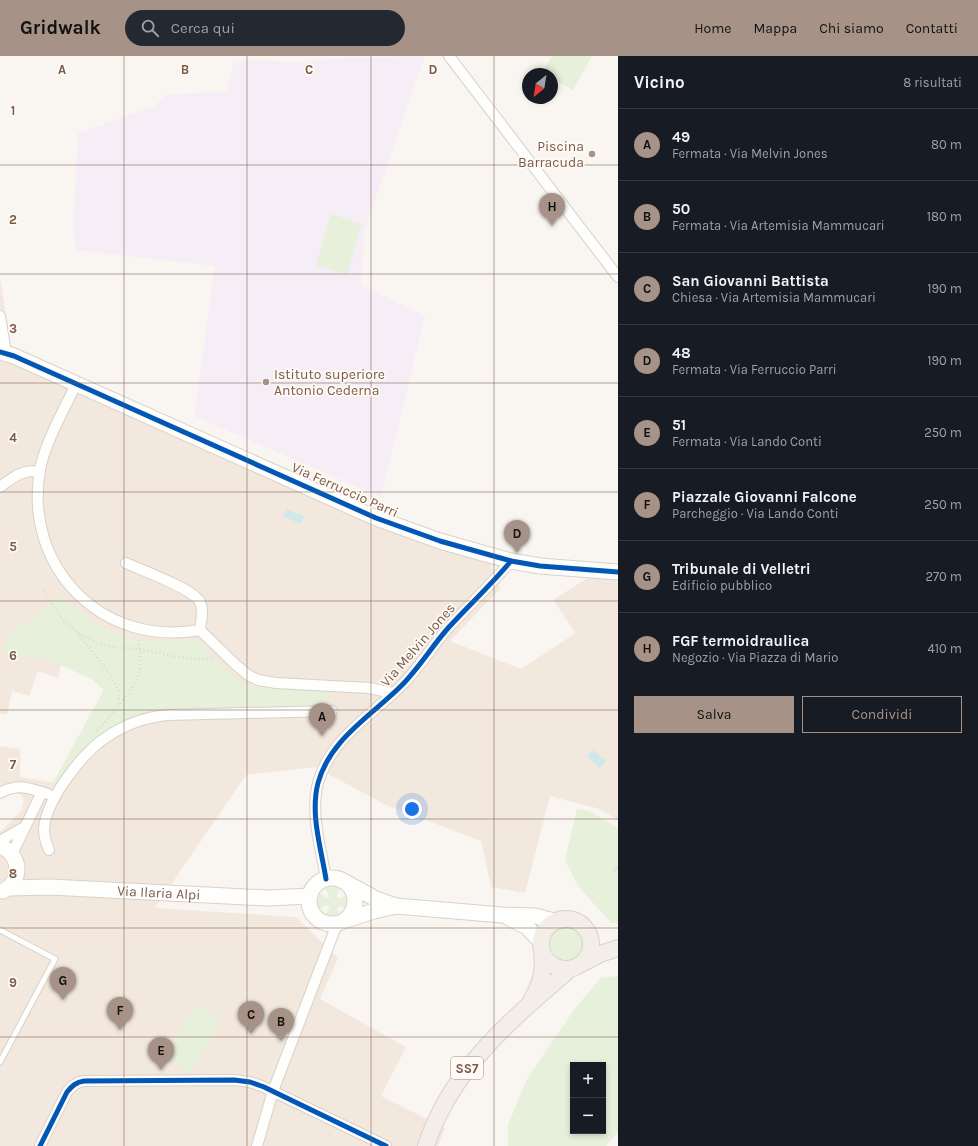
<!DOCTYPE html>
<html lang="it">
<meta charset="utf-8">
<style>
:root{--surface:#171b24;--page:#242831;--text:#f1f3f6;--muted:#9ea1a6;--line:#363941;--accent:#a69286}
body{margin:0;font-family:Karla,sans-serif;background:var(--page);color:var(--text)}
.controls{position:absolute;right:12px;bottom:12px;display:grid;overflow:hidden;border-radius:0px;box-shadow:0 2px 6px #0003}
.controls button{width:36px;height:36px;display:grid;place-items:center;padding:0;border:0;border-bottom:1px solid var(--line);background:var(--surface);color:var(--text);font:20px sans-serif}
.compass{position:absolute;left:522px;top:12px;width:36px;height:36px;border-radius:50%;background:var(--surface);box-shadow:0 2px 6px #0003;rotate:210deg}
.you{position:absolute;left:412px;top:753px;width:14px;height:14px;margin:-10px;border:3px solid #fff;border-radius:50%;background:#1a73e8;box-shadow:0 0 0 6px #1a73e833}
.badge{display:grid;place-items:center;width:26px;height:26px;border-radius:50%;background:var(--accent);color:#111;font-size:13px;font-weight:700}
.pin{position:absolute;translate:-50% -33px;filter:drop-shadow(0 1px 2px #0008)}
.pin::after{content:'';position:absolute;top:21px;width:14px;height:12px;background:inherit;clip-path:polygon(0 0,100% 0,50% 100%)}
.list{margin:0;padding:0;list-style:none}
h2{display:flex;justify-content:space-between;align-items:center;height:52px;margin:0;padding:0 16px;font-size:17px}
h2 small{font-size:13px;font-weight:400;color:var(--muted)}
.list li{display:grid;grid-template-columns:26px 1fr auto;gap:12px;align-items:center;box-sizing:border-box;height:72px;padding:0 16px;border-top:1px solid var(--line)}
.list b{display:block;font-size:15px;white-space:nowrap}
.list p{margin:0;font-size:13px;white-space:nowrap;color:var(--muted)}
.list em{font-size:13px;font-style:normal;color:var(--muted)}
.actions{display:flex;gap:8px;padding:12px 16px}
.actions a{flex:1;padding:9px 0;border:1px solid var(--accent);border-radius:0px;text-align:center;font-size:14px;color:var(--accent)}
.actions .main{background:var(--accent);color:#111}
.icon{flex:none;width:22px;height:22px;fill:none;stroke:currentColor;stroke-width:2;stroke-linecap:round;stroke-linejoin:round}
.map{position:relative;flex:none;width:618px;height:1090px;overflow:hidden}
header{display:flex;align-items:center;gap:24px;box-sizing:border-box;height:56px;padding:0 20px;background:var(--accent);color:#111}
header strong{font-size:19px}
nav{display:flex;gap:22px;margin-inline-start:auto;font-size:14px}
.search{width:280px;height:36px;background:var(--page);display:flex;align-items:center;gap:10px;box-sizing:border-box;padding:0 14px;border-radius:22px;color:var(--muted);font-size:15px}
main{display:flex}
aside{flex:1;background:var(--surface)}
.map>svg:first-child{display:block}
.residential{fill:#f2e8de}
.education{fill:#f6eef6}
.green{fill:#e7f0db;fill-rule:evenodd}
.water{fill:#d0e8ea}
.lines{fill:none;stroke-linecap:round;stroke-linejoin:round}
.stream{stroke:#d0e8ea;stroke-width:3}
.lane-casing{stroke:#d7d1cb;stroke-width:7}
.street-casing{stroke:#d7d1cb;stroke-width:12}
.secondary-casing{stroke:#d9d2cb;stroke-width:17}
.primary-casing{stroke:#dad1cc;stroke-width:18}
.path{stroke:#dcd5d0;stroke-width:2;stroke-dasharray:1 3;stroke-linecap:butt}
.lane{stroke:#fefefd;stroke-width:5}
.street{stroke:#fefefd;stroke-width:10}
.secondary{stroke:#fefefd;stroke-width:15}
.primary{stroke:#f3eee8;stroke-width:16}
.cycleway-casing{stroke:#fffaf3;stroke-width:8}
.cycleway{stroke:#0057b8;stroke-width:5}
.grid{fill:none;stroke:#7a5c4d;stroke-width:1;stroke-opacity:0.55}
.poi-dot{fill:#a69286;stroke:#fffaf3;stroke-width:1.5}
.labels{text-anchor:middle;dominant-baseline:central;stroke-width:3.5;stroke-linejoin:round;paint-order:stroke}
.shield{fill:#fffaf3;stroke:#a28b7f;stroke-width:1}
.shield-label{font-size:13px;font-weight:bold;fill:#7a5c4d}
.poi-label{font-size:14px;fill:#7a5c4d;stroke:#fffaf3;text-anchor:end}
.street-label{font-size:14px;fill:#7a5c4d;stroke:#fffaf3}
.grid-label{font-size:13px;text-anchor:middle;font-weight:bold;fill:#7a5c4d;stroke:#fffaf3;stroke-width:3.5;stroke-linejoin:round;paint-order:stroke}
</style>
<header>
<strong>Gridwalk</strong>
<div class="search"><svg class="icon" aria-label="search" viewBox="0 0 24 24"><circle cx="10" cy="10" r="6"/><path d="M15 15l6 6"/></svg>Cerca qui</div>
<nav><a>Home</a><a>Mappa</a><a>Chi siamo</a><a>Contatti</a></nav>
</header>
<main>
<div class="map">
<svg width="618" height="1090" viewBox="0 0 618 1090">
<rect width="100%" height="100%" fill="#f9f5f0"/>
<!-- residential -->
<path class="residential" d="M0,223L12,294L0,289Z
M0,302L490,507L500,533L450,585L521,613L576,577L553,544L589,521L618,523V764L600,753L550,740L525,837L491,831L481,785L386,749L315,711L246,719L155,852L296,861L338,902L320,943L406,991L381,1040L445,1072L438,1090H0V776L22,754L24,743L20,738L12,736L0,743V690L20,693V721L53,727L104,634L92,623L61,609L58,622L38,615L29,640L12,635L7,659L0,657Z"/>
<!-- education -->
<path class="education" d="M425,0L365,173L361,229L425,260L381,441L194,360L215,210L76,194L73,169L78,77L155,50L165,39L227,35L233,8L248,3L303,7L327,3Z"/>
<!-- green -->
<path class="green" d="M552,0H592L573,34L552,22V18H546L543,16Z
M331,158L362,168L347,219L316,209Z
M61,540C71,548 80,556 90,564C121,586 162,587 198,584C210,599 229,622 247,628C268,635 304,634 327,635C328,647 322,647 312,650L173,652L142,656L108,673L87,691L59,730L53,727L104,634L92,623L47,603L5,599L7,577L26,567Z
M577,753L589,755L618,772V868L611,867L578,830L565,804Z
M332,828L340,830L337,840L339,843L348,838L350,846L347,853L339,850L337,854L341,860L336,862L324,860L330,851L327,849L318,854L315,847L318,836L327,842L330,841L323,830Z
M550 887a17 17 0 1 1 34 0a17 17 0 1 1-34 0Z
M618,920V1076L606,1090H508V1069L527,1023L576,951L601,922ZM573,1009H603V1075H573Z
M195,949L221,964L191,1017L165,1002Z"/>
<!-- water -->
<path class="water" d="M287,453L304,460L301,468L283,460Z
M593,694L606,705L600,712L587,701Z"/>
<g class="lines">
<!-- stream -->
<path class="stream" d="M614,815L618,812"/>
<defs>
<path id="lane" d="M0,874L55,903L0,1006"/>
<path id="street" d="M449,0L618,221
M0,260L6,297
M76,328C64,354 45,386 40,414C23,512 103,592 200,574
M0,431C15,420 21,414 40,415
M126,507C141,514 194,533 200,546C204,554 201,565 200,574L236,609L248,619L258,624L276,627L369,632L393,637
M0,737C18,727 30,732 48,738
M0,785L26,770
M49,794C46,787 44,781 44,773C46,743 84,695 108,680C126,668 147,661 168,659L332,655
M12,798L42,736
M326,823C321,792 310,758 318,727C330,683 371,660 401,630C419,612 432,590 449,571C469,549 491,529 511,505
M40,1090L67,1036C72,1030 76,1026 84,1025L234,1024L250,1026L264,1031L386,1090
M257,1090L273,1035L337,868"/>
<g id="secondary">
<path d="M0,296L14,300L376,462L440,485L511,505L540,510L618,516"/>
<path d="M0,790C21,798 23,825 3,835"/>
<circle cx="332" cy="845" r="23"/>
<path d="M347,827L376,843L396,850"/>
<path id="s1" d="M9,832L50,831L268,842L310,840"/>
<path d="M509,862L527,871L541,886"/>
<path d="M346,864L374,855L396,850L502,859L535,860L554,865"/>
</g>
<path id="primary" d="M541 888a25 25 0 1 1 50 0a25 25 0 1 1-50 0Z
M583,907L600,898L618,892
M532,943C542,925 544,915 542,895
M426,1090C451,1013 511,964 570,913"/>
</defs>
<!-- lane casing -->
<use href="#lane" class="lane-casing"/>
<!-- street casing -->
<use href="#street" class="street-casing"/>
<!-- secondary casing -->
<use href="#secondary" class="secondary-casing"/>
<!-- primary casing -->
<use href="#primary" class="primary-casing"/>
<!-- path -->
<path class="path" d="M44,534C49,542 54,552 60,560C69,573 97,589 112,591C122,593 133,591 143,594C167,599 190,605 215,602
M77,576L112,621L119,635V648
M97,675C111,658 133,637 139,616C142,606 140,592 138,582
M328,1082L331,1074"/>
<!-- lane -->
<use href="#lane" class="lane"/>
<!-- street -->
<use href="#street" class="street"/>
<!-- secondary -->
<use href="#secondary" class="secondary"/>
<!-- primary -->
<use href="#primary" class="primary"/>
<defs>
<path id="cycleway" d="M0,296L14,300L376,462L440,485L511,505L540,510L618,516
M326,823C321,792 310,758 318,727C330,683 371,660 401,630C419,612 432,590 449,571C469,549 491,529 511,505
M40,1090L67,1036C72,1030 76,1026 84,1025L234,1024L250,1026L264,1031L386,1090"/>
</defs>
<!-- cycleway casing -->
<use href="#cycleway" class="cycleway-casing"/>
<!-- cycleway -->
<use href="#cycleway" class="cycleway"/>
</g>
<!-- grid -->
<path class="grid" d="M124,0V1090M247,0V1090M371,0V1090M494,0V1090M0,109H618M0,218H618M0,327H618M0,436H618M0,545H618M0,654H618M0,763H618M0,872H618M0,981H618"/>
<!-- markers -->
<g class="poi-dot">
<circle cx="592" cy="98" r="4"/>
<circle cx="266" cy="326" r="4"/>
</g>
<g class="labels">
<!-- shield labels -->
<rect class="shield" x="451" y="1001" width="32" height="22" rx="3"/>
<g class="shield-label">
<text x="467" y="1012">SS7</text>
</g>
<!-- poi labels -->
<g class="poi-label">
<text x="584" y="90">Piscina<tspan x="584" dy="16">Barracuda</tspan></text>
<text x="274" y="318" text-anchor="start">Istituto superiore<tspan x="274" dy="16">Antonio Cederna</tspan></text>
</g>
<!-- street labels -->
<g class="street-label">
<text transform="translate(345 434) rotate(24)">Via Ferruccio Parri</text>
<text transform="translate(418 589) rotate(-49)">Via Melvin Jones</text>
<text stroke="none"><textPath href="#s1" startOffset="150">Via Ilaria Alpi</textPath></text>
</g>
</g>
<g class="grid-label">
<text x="62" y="18">A</text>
<text x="185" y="18">B</text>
<text x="309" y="18">C</text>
<text x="433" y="18">D</text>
<text x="13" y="59">1</text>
<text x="13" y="168">2</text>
<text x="13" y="277">3</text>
<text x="13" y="386">4</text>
<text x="13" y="495">5</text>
<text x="13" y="604">6</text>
<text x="13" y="713">7</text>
<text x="13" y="822">8</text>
<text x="13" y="931">9</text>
</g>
</svg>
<div class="controls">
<button>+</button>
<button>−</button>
</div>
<svg class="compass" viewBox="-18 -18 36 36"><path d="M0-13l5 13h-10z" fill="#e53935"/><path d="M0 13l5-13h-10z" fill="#9ea1a6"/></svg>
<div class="you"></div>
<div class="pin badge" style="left:322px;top:680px">A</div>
<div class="pin badge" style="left:281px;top:985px">B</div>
<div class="pin badge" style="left:251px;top:978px">C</div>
<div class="pin badge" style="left:517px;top:497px">D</div>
<div class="pin badge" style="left:161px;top:1014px">E</div>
<div class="pin badge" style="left:120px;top:974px">F</div>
<div class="pin badge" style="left:63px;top:944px">G</div>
<div class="pin badge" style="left:552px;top:170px">H</div>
</div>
<aside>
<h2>Vicino<small>8 risultati</small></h2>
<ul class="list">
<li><span class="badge">A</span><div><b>49</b><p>Fermata · Via Melvin Jones</p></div><em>80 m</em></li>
<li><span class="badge">B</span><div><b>50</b><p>Fermata · Via Artemisia Mammucari</p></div><em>180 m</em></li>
<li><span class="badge">C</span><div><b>San Giovanni Battista</b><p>Chiesa · Via Artemisia Mammucari</p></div><em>190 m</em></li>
<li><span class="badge">D</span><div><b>48</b><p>Fermata · Via Ferruccio Parri</p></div><em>190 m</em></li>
<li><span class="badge">E</span><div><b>51</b><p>Fermata · Via Lando Conti</p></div><em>250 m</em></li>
<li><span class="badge">F</span><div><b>Piazzale Giovanni Falcone</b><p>Parcheggio · Via Lando Conti</p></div><em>250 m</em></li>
<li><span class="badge">G</span><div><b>Tribunale di Velletri</b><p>Edificio pubblico</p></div><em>270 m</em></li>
<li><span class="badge">H</span><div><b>FGF termoidraulica</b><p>Negozio · Via Piazza di Mario</p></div><em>410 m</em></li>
</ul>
<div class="actions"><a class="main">Salva</a><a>Condividi</a></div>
</aside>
</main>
